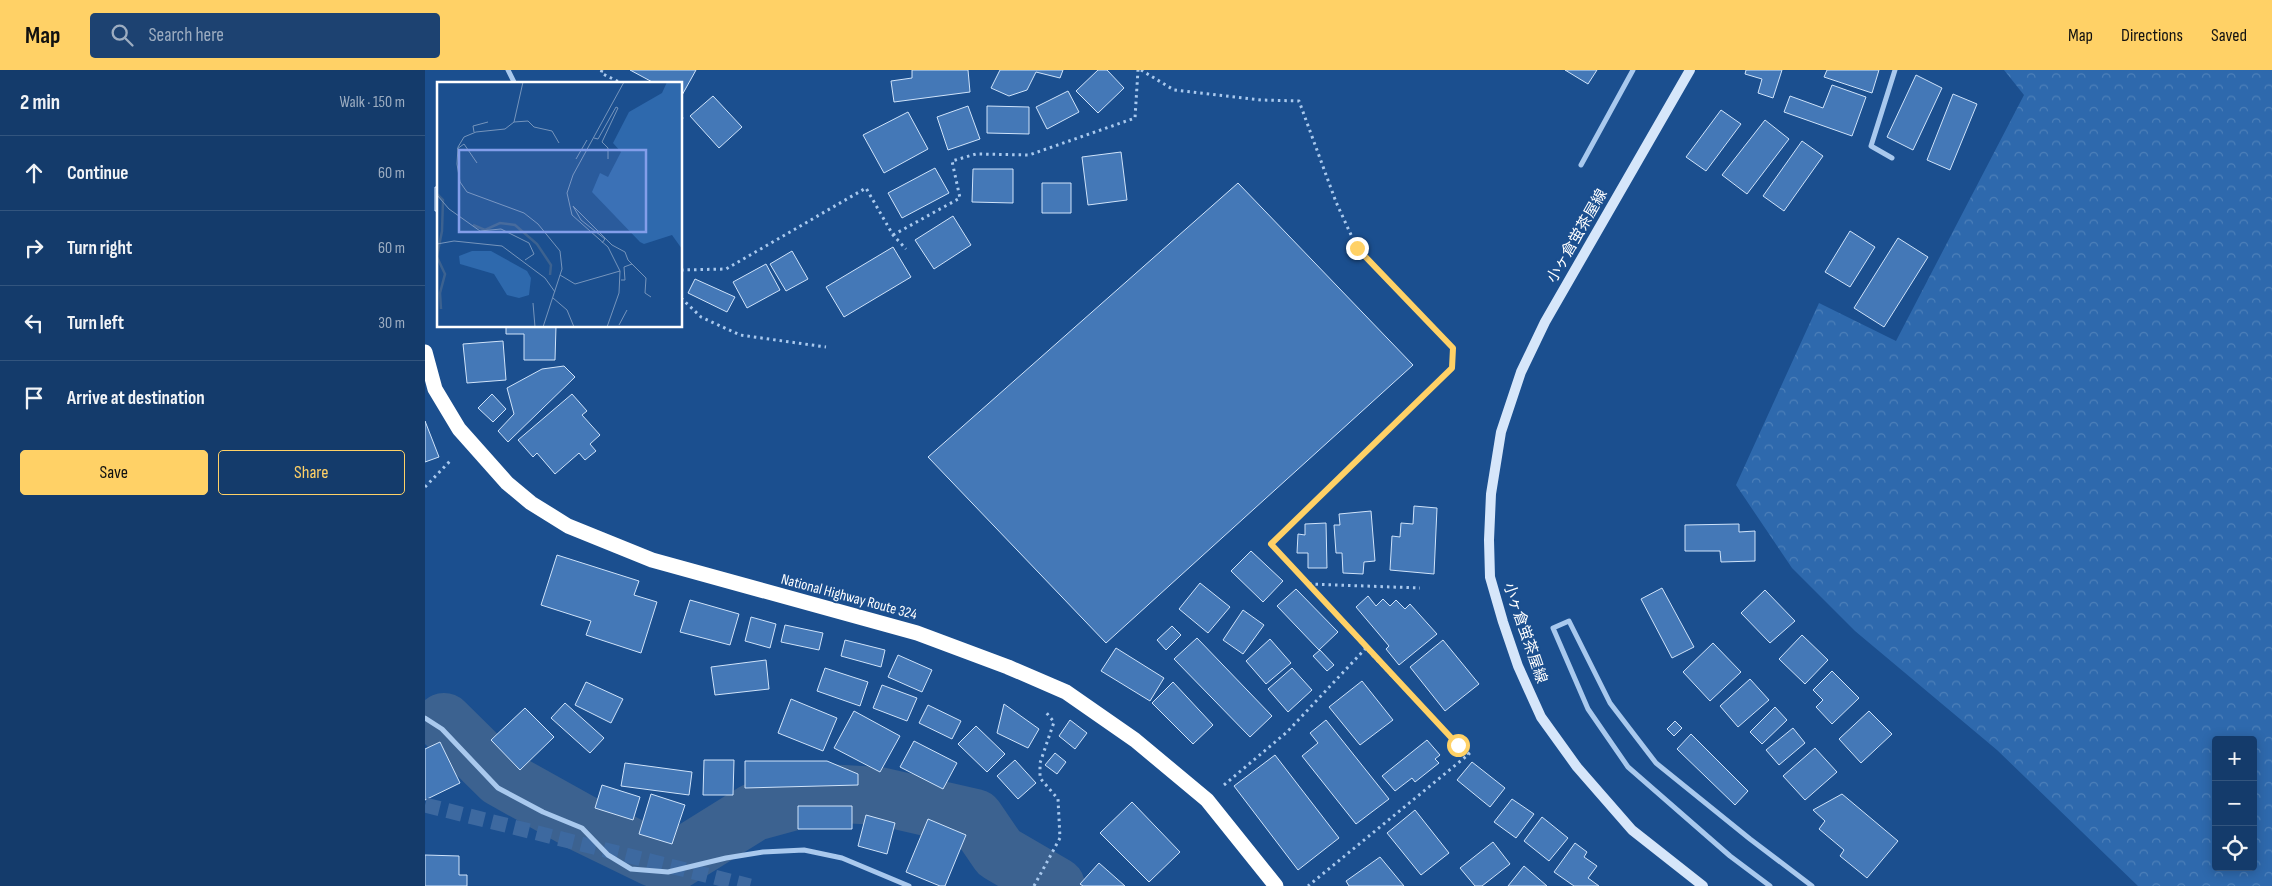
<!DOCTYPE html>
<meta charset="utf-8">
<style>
:root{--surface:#143b6b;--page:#1d4271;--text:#f1f3f6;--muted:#9dadc1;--line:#33557e;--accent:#ffd166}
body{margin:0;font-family:"Sofia Sans Condensed","Noto Sans JP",sans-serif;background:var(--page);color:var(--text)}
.controls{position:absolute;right:15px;bottom:15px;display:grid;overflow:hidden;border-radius:5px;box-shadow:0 2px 12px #0003}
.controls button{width:45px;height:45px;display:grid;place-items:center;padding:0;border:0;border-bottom:1px solid var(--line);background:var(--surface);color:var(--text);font:25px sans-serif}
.stop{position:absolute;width:15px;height:15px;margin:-11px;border:4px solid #ffd166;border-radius:50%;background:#fff}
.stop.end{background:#ffd166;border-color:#fff;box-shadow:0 1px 5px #0008}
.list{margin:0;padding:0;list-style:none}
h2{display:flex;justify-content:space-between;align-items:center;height:65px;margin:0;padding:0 20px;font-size:21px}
h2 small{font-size:16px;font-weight:400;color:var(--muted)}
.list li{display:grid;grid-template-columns:32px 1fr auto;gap:15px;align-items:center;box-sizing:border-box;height:75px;padding:0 20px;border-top:1px solid var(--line)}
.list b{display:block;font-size:19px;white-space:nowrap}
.list em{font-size:16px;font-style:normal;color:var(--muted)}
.actions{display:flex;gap:10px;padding:15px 20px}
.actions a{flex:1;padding:11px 0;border:1px solid var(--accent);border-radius:5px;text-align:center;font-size:18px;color:var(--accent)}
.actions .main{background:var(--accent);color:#111}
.icon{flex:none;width:28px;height:28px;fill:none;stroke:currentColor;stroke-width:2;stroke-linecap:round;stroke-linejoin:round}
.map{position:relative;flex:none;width:1847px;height:816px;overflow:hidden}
header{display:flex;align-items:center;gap:30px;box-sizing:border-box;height:70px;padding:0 25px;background:var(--accent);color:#111}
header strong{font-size:24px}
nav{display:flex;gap:28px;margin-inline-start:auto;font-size:18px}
.search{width:350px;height:45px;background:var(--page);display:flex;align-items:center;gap:12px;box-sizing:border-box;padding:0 18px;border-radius:5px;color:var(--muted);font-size:19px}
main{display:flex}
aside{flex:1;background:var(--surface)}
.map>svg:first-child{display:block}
.forest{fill:url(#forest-crowns);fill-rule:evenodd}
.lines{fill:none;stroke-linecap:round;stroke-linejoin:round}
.river{stroke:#3c6290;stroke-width:58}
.building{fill:#4478b7;stroke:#cfe3fa}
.highway-tunnel{stroke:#3d69a0;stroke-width:15;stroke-dasharray:15 8;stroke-linecap:butt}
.path{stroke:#a9c9ee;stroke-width:3;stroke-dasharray:2.5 4;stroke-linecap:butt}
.street{stroke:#a9c9ee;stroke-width:5}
.secondary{stroke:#d6e6fa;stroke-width:10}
.highway{stroke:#fff;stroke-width:15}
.route{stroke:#ffd166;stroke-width:6}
.labels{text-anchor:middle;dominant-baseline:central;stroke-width:4;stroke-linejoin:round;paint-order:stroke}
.street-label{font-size:15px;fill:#fff;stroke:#1b4f8f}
.inset-river{fill:none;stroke:#3c6290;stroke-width:2.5}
.inset-road{fill:none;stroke:#7695bc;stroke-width:1}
.view{fill:#839eea;fill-opacity:0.15;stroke:#839eea;stroke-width:2.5}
.inset-edge{fill:none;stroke:#fff;stroke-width:2.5}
</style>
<header>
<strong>Map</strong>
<div class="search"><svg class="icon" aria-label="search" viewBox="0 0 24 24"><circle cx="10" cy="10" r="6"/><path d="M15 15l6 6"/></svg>Search here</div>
<nav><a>Map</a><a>Directions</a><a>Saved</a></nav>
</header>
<main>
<aside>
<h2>2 min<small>Walk · 150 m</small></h2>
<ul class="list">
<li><svg class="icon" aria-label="ahead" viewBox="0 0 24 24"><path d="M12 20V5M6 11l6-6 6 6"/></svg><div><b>Continue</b></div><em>60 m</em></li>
<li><svg class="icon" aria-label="right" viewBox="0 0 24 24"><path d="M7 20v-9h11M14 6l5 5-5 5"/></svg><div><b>Turn right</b></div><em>60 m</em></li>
<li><svg class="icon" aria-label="left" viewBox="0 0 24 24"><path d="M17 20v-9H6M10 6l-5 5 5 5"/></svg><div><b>Turn left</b></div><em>30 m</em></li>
<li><svg class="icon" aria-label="arrive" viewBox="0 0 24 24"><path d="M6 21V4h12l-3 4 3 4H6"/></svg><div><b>Arrive at destination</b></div></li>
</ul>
<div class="actions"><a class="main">Save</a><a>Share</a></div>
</aside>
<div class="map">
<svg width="1847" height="816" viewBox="0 0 1847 816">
<defs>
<pattern id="forest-crowns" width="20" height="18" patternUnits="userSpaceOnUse" patternTransform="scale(1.25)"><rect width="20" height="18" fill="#2e69ad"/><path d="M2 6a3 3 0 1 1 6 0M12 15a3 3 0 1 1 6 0" fill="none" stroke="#4d80b9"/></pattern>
</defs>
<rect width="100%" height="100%" fill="#1b4f8f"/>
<!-- forest -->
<path class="forest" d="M1579,0H1847V816H1713L1572,680L1430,561L1367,498L1311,415L1394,233L1471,271L1599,25ZM1791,670H1828V797H1791Z"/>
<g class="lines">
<!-- river -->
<path class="river" d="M19,652L76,708L157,753L229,788L252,790L329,742L399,723L454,726L550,748L574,783L631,816"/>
</g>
<!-- building -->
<path class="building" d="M205,0H271L256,27V14H231Z
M487,0H543L545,22L469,32L466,11L487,8Z
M575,0H638L635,8L611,2L602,20L584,26L566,18Z
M673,0H682L699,18L673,43L651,21Z
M1140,0H1172L1163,14Z
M1321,0H1357L1348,28L1333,23L1337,9L1320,4Z
M1402,0H1454L1447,23L1399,7Z
M1491,5L1517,18L1488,80L1462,67Z
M1407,15L1441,27L1427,66L1359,42L1365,26L1398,38Z
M643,21L654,42L622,59L611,37Z
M1528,24L1552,34L1525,100L1502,90Z
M288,26L317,57L294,78L265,46Z
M543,36L555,69L523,80L512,47Z
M562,36L604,37V64L562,63Z
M1296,40L1316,54L1281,101L1261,87Z
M483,42L503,79L459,103L438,65Z
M1340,50L1364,69L1322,124L1297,105Z
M1377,71L1398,86L1359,141L1338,126Z
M696,82L702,130L663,135L657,87Z
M510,98L524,123L477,148L463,123Z
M548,99H588V133L547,132Z
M617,113H646V143H617Z
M813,113L988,295L681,573L503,387Z
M10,117H14V141H10Z
M528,146L546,175L509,199L490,170Z
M1425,161L1450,177L1425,217L1400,202Z
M1473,168L1503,187L1459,257L1429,238Z
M468,177L486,207L419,247L401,217Z
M367,181L383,209L361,221L345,194Z
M341,194L355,220L322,238L308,212Z
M270,209L310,227L302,242L263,223Z
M81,256H131L130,290H99V264H81Z
M78,271L81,310L42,313L38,274Z
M139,296L150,307L83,372L73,361L89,344L82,318L117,299Z
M67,324L81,339L68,352L53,338Z
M147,324L162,341L157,345L175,365L165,374L171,381L160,390L154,383L130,404L112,383L108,387L93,370Z
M0,351L14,387L0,392Z
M989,436L1012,438L1009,504L965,500L967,466L975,467L976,453L988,454Z
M946,441L950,491L939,492L938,504L918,503L917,483H911L909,455H915L914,444Z
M901,453L902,498H883V483H872L873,464L880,465V454Z
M1314,454V462L1330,461V491L1296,492L1295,481H1260V455Z
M826,481L858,511L838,532L806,501Z
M132,485L214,511L209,525L232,532L216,583L161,565L166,551L116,535Z
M775,513L805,537L783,563L754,539Z
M1237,518L1269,577L1247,588L1216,529Z
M871,519L913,562L894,580L852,536Z
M1340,520L1370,551L1345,573L1316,543Z
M943,526L951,536L958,529L965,536L971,530L980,539L985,534L1012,564L974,595L961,579L964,576L931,537Z
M265,530L314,544L305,575L255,562Z
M818,540L839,555L818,584L798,570Z
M326,547L351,554L345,578L320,571Z
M360,555L398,563L394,580L356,572Z
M747,556L756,565L741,580L732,570Z
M1377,565L1403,590L1380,614L1354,589Z
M772,568L847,646L825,667L749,589Z
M845,569L866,593L841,614L821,591Z
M420,570L460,580L456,597L416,586Z
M1018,570L1054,614L1020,641L985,597Z
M1288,573L1316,602L1285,631L1258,602Z
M691,578L739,608L725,631L676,601Z
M895,580L909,595L902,601L888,586Z
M473,585L507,600L497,622L463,607Z
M341,590L344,619L290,625L286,597Z
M400,598L443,612L435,636L392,621Z
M867,598L887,620L863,642L843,619Z
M1407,601L1434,628L1407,654L1391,637L1398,630L1388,620Z
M1325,609L1344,630L1313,657L1295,636Z
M937,611L968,650L935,675L904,637Z
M161,612L198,629L186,653L150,635Z
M748,612L788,655L768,674L727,633Z
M457,615L492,628L482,651L448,638Z
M366,629L412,648L398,681L353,663Z
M140,633L179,668L165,683L126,648Z
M579,634L614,659L603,678L572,663Z
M503,635L536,651L527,669L494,653Z
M1350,637L1362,650L1337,674L1325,662Z
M100,638L129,667L95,700L66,670Z
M429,641L475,666L455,702L409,678Z
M1444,641L1467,664L1436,693L1414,669Z
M645,650L662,663L650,679L634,666Z
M901,650L964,729L931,754L877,686L893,673L885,663Z
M1250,651L1257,658L1249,666L1242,659Z
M551,656L580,684L562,702L533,674Z
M1368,658L1380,673L1354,695L1341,680Z
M1266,664L1323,721L1310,735L1252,679Z
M1002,670L1015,685L1010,689L1014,693L990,712L987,708L970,721L957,706Z
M489,671L532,693L518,719L475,697Z
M15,672L35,713L0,730V679Z
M1390,678L1412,702L1380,730L1358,706Z
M630,683L641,692L632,704L620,695Z
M850,685L914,768L873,800L809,716Z
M279,690H309L308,725H278Z
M590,690L611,713L593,729L572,706Z
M320,691H402L433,704V715L320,718Z
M1047,692L1080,718L1065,737L1032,710Z
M200,693L267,702L264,725L196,716Z
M177,715L215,727L208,750L170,738Z
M226,724L260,735L247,774L214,764Z
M1417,724L1473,771L1442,808L1415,786L1419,780L1394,759L1400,751L1388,740Z
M1087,729L1109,744L1091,768L1069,752Z
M707,732L755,782L724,812L675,763Z
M373,736H427V759H373Z
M990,740L1024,783L996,805L962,763Z
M441,745L470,753L462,784L433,776Z
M1117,747L1143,768L1124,791L1099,771Z
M503,749L541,765L520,816H515L481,802Z
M1068,772L1085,794L1057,816H1050L1035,798Z
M1150,773L1162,782L1159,787L1172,796L1163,808L1174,816H1149L1129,802Z
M0,785L34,786V805H42V816H0Z
M955,787L979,816H924L921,811Z
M674,793L700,816H658L655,814Z
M1099,796L1122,816H1083Z"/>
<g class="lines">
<!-- highway-tunnel -->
<path class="highway-tunnel" d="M0,735L325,816"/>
<!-- path -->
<path class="path" d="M177,0L176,3L198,14
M716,0L749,20L836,30L874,31L911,132L932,178L1028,277L1027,298L846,474L951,589L1033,675L1044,684L883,816
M256,48L258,49
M468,165L535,128L527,91L551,84L604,85L710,48L713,0
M256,200L301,199L441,118L468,165L481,179
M256,228L276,247L315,265L401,277
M0,417L27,389
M884,514L995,518
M799,715L862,662L941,578
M609,816L635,768L633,729L615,708V693L629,652L620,641"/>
<!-- street -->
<path class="street" d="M83,0L90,14
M1467,88L1446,76L1470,0
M1156,95L1208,0
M0,648L17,659L73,718L118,742L157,758L183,785L206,799L243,802L301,788L338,782L379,780L417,788L484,816
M1345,816L1305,786L1203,697L1163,639L1128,558L1144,551L1185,633L1231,693L1325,769L1387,816"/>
<!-- secondary -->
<path class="secondary" d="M1265,0L1120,252L1096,302L1076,362L1066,424L1064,470L1065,507L1078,552L1093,596L1116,647L1152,697L1207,760L1278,816"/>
<!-- highway -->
<path class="highway" d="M0,282L10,319L34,359L82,413L106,433L143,456L227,490L492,563L583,597L641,622L710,670L782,730L851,816"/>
</g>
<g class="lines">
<!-- route -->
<path class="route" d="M932,178L1028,278L1027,298L846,474L1033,675"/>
</g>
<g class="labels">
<!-- street labels -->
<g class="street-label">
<text transform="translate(1152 166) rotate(-60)">小ヶ倉蛍茶屋線</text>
<text transform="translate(424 527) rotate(15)">National Highway Route 324</text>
<text transform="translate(1100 563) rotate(71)">小ヶ倉蛍茶屋線</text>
</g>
</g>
<!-- overview -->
<g transform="translate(12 12)">
<rect width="245" height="245" fill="#1b4f8f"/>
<path d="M230,0H245V167L235,153L207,162L203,160L155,110L163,91L171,95L184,70L176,61L192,30L225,11ZM35,169H54L90,189L94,196L92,213L82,216L70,213L57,192L23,182L22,174Z" fill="#2e69ad"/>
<path class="inset-river" d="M0,112L6,118L5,149L0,174M36,143L48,148L63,141L78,143L100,162L114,183L113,193M0,175L8,192L3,211L4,227"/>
<path class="inset-road" d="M86,0L77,40L68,47L39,50L27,55L21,65L20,82L23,100L30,110L87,131L101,142L123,169L125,187L106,245M77,40L91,39L97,45L115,49L122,61M37,50L36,44L51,40M157,56L161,57L179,25L181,26L165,60L171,66V77M20,67L27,62L40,81M139,77L150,58M0,113L12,127L43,149L64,147L92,161L97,172L88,178M165,161L168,157L144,138L136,124L175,163L188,170L191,178L209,196L208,211L214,215M0,162L17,159L65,164L108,196L118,210M123,193L138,202L183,189M184,198H188L187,185L195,182M116,216L130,228L137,245M96,221L98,245M182,243L190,228M170,245L182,211L183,189L171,165L135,133L130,111L136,93L187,0"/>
<path class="view" d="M22,68H209V150H22Z"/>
<rect width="245" height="245" class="inset-edge"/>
</g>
</svg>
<div class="controls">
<button>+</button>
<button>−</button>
<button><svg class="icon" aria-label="locate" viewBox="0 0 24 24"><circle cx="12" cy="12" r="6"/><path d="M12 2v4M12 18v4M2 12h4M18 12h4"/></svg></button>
</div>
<div class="stop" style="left:1033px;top:675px"></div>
<div class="stop end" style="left:932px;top:178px"></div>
</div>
</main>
